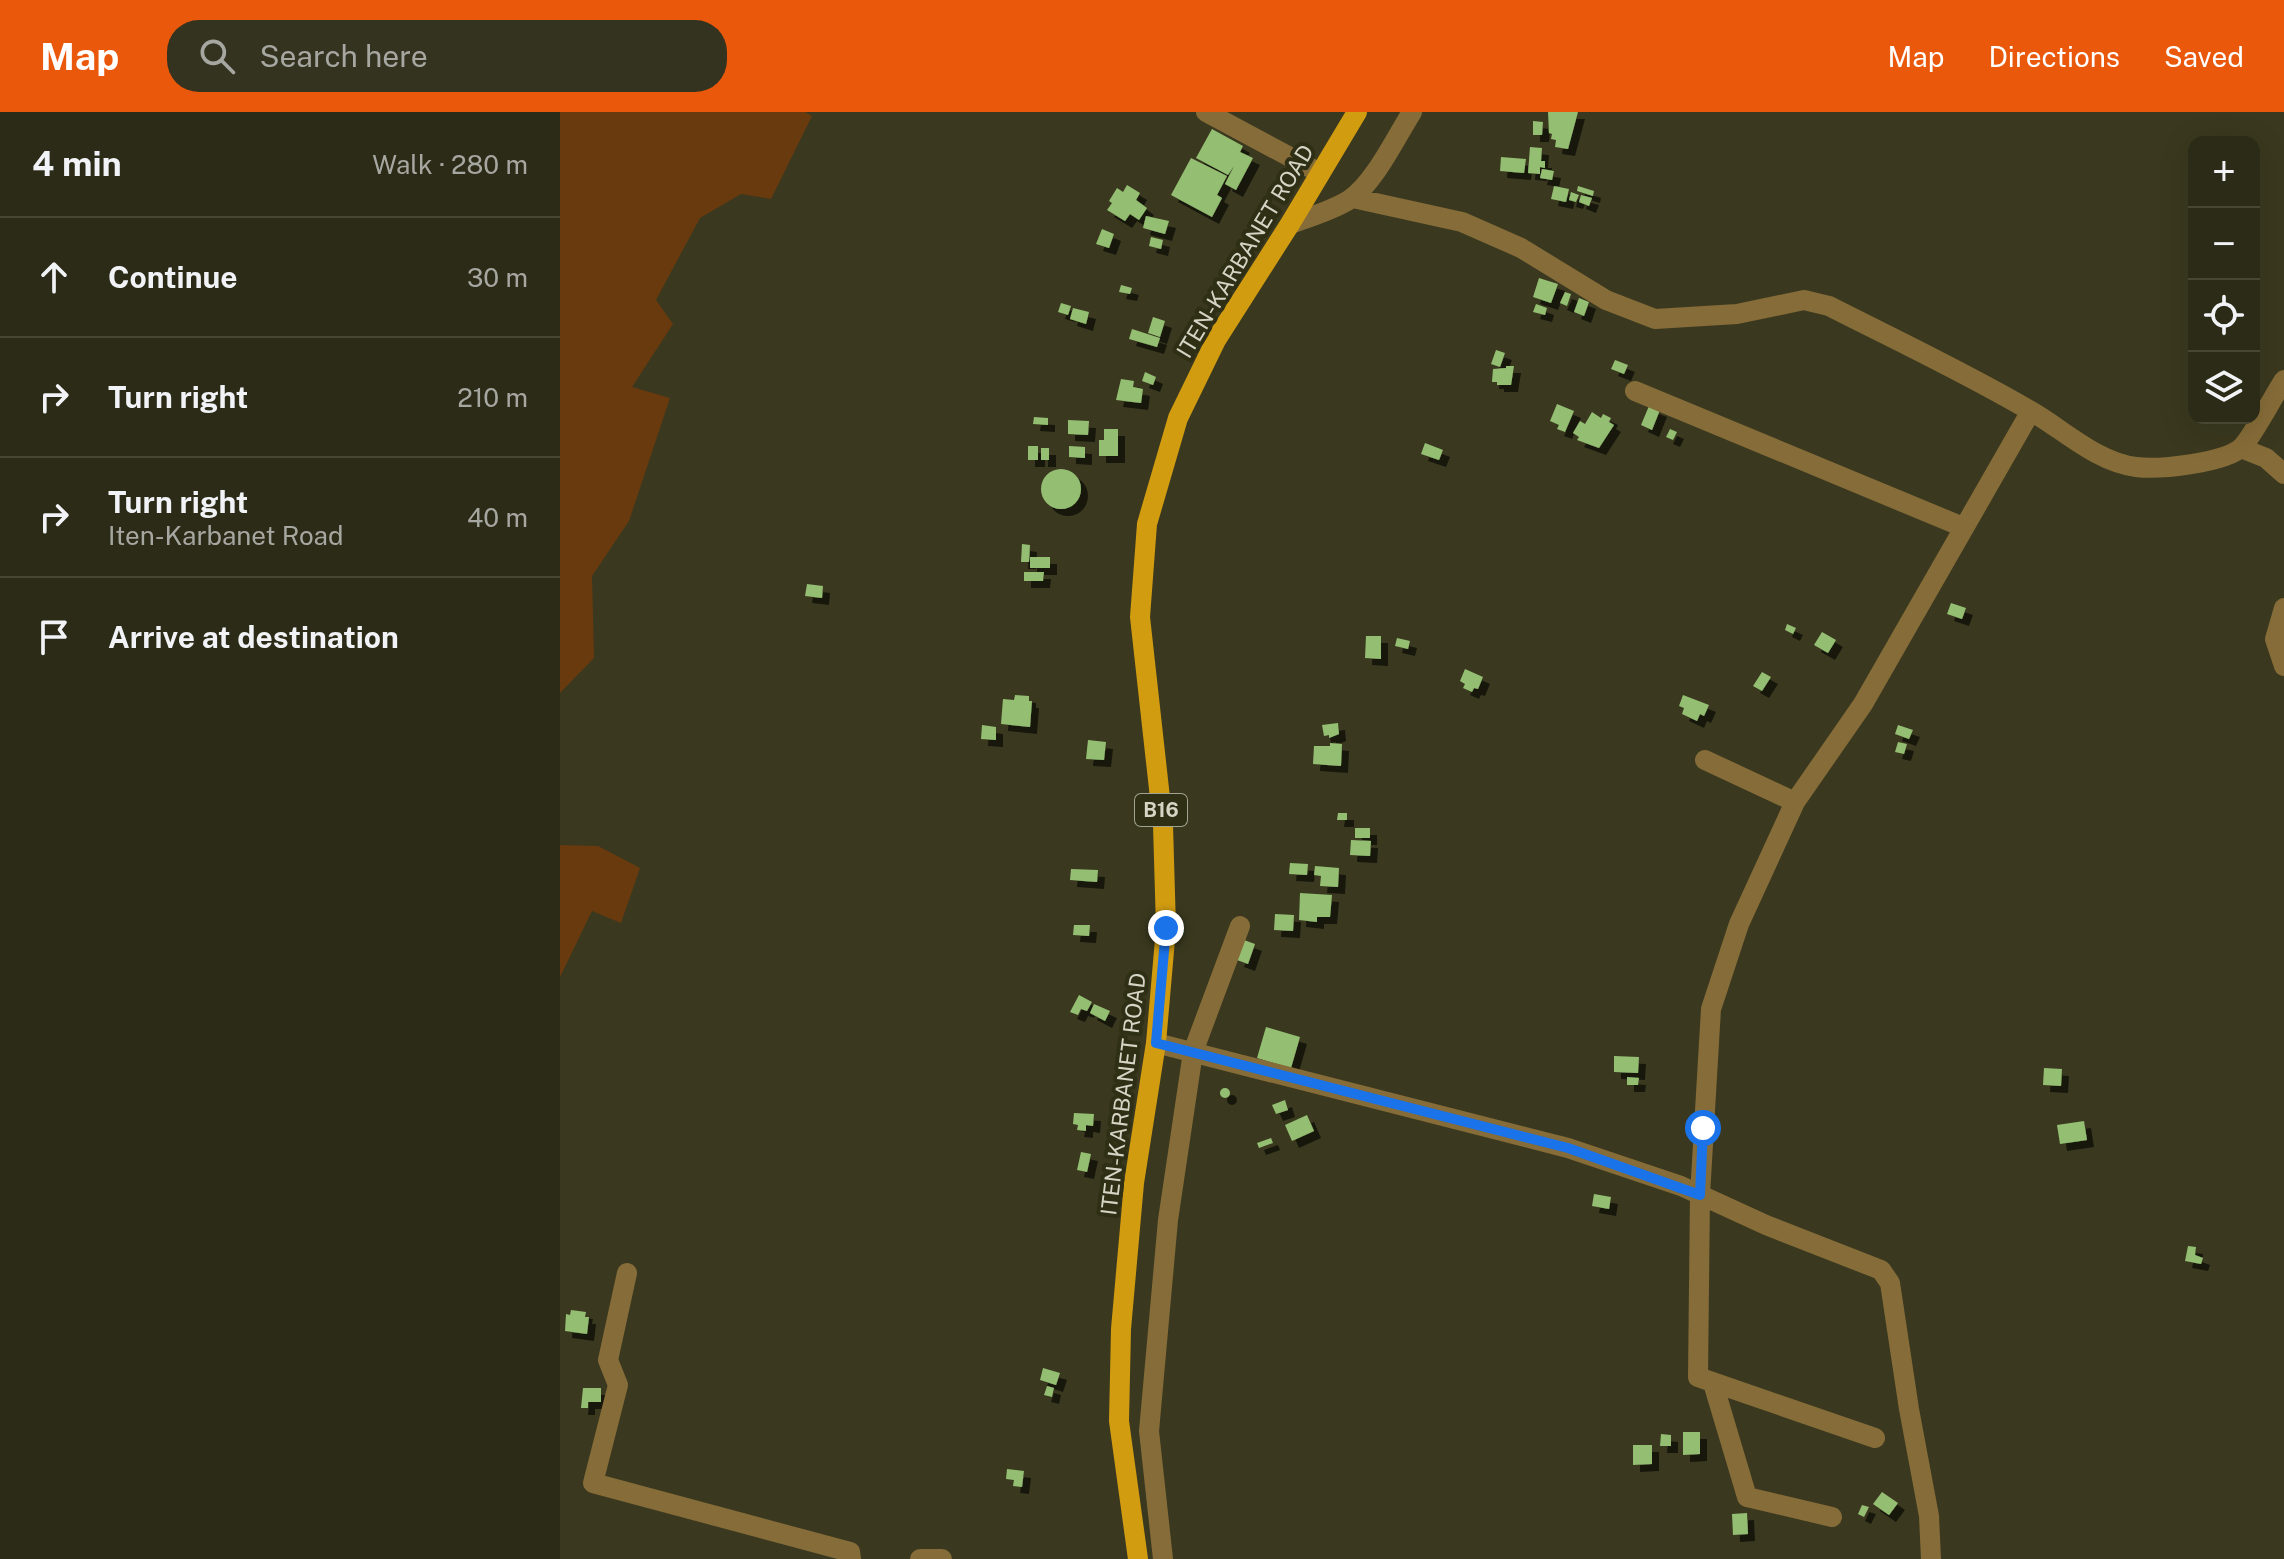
<!DOCTYPE html>
<meta charset="utf-8">
<style>
:root{--surface:#2c2b17;--page:#343320;--text:#f1f3f6;--muted:#a6a7a1;--line:#484736;--accent:#ea580c}
body{margin:0;font-family:"Public Sans",sans-serif;background:var(--page);color:var(--text)}
.controls{position:absolute;right:24px;top:24px;display:grid;overflow:hidden;border-radius:16px;box-shadow:0 8px 32px #0002}
.controls button{width:72px;height:72px;display:grid;place-items:center;padding:0;border:0;border-bottom:2px solid var(--line);background:var(--surface);color:var(--text);font:40px sans-serif}
.stop{position:absolute;width:24px;height:24px;margin:-18px;border:6px solid #1a73e8;border-radius:50%;background:#fff}
.stop.end{background:#1a73e8;border-color:#fff;box-shadow:0 2px 8px #0008}
.list{margin:0;padding:0;list-style:none}
h2{display:flex;justify-content:space-between;align-items:center;height:104px;margin:0;padding:0 32px;font-size:34px}
h2 small{font-size:26px;font-weight:400;color:var(--muted)}
.list li{display:grid;grid-template-columns:52px 1fr auto;gap:24px;align-items:center;box-sizing:border-box;height:120px;padding:0 32px;border-top:2px solid var(--line)}
.list b{display:block;font-size:30px;white-space:nowrap}
.list p{margin:0;font-size:26px;white-space:nowrap;color:var(--muted)}
.list em{font-size:26px;font-style:normal;color:var(--muted)}
.icon{flex:none;width:44px;height:44px;fill:none;stroke:currentColor;stroke-width:2;stroke-linecap:round;stroke-linejoin:round}
.map{position:relative;flex:none;width:1724px;height:1447px;overflow:hidden}
header{display:flex;align-items:center;gap:48px;box-sizing:border-box;height:112px;padding:0 40px;background:var(--accent);color:#fff}
header strong{font-size:38px}
nav{display:flex;gap:44px;margin-inline-start:auto;font-size:28px}
.search{width:560px;height:72px;background:var(--page);display:flex;align-items:center;gap:20px;box-sizing:border-box;padding:0 28px;border-radius:32px;color:var(--muted);font-size:30px}
main{display:flex}
aside{flex:1;background:var(--surface)}
.map>svg:first-child{display:block}
.green{fill:#693a0e}
.building{fill:#94bf73;filter:url(#shadow)}
.lines{fill:none;stroke-linecap:round;stroke-linejoin:round}
.minor{stroke:#866c38;stroke-width:20}
.major{stroke:#d29c11;stroke-width:20}
.route{stroke:#1a73e8;stroke-width:10}
.labels{text-anchor:middle;dominant-baseline:central;stroke-width:8;stroke-linejoin:round;paint-order:stroke}
.shield{fill:#2f2f15;stroke:#a2a390;stroke-width:2}
.shield-label{font-size:20px;font-weight:bold;fill:#d4d5c5}
.street-label{font-size:22px;fill:#d4d5c5;stroke:#2f2f15}
</style>
<header>
<strong>Map</strong>
<div class="search"><svg class="icon" aria-label="search" viewBox="0 0 24 24"><circle cx="10" cy="10" r="6"/><path d="M15 15l6 6"/></svg>Search here</div>
<nav><a>Map</a><a>Directions</a><a>Saved</a></nav>
</header>
<main>
<aside>
<h2>4 min<small>Walk · 280 m</small></h2>
<ul class="list">
<li><svg class="icon" aria-label="ahead" viewBox="0 0 24 24"><path d="M12 20V5M6 11l6-6 6 6"/></svg><div><b>Continue</b></div><em>30 m</em></li>
<li><svg class="icon" aria-label="right" viewBox="0 0 24 24"><path d="M7 20v-9h11M14 6l5 5-5 5"/></svg><div><b>Turn right</b></div><em>210 m</em></li>
<li><svg class="icon" aria-label="right" viewBox="0 0 24 24"><path d="M7 20v-9h11M14 6l5 5-5 5"/></svg><div><b>Turn right</b><p>Iten-Karbanet Road</p></div><em>40 m</em></li>
<li><svg class="icon" aria-label="arrive" viewBox="0 0 24 24"><path d="M6 21V4h12l-3 4 3 4H6"/></svg><div><b>Arrive at destination</b></div></li>
</ul>
</aside>
<div class="map">
<svg width="1724" height="1447" viewBox="0 0 1724 1447">
<defs>
<filter id="shadow"><feDropShadow dx="7" dy="7" stdDeviation="0" flood-color="#0009"/></filter>
</defs>
<rect width="100%" height="100%" fill="#3a391f"/>
<!-- green -->
<path class="green" d="M0,0H245L252,4L211,87L181,82L140,106L96,188L113,212L72,275L110,286L69,409L32,464L34,546L0,581Z
M0,733L38,734L80,756L61,811L32,799L0,865Z"/>
<!-- building -->
<path class="building" d="M988,0H1018L1008,37L995,35L996,28L991,27L992,22L989,21Z
M973,9L983,10L982,23H973Z
M652,17L683,34L680,40L693,46L676,78L665,72L674,54L668,63L636,46Z
M970,35L982,36L981,49H985V56L980,55V62L968,61Z
M941,45L966,47L964,61L940,59Z
M631,46L667,64L657,83L662,86L652,105L611,83Z
M982,57L994,59L992,68L980,66Z
M567,73L580,81L576,88L587,96L579,108L570,102L565,109L547,98L552,91L549,89L557,76L563,80Z
M994,74L1009,77L1006,90L991,87Z
M1018,74L1034,79L1033,84L1017,79Z
M1011,80L1019,83L1016,90L1009,88Z
M1021,83L1032,86L1029,94L1019,90Z
M586,104L609,109L605,122L583,116Z
M542,117L554,122L549,136L536,132Z
M591,125L603,128L601,137L589,134Z
M979,166L998,172L991,191L973,185Z
M561,173L572,176L570,182L559,180Z
M1005,180L1011,182L1007,194L1000,191Z
M1019,186L1029,190L1024,204L1014,200Z
M501,191L511,194L508,203L498,200Z
M976,192L987,196L985,203L973,200Z
M513,196L529,200L526,212L510,207Z
M593,205L605,209L600,225L588,221Z
M572,217L600,226L597,235L569,227Z
M936,238L945,241L940,255L931,252Z
M1055,248L1068,253L1064,262L1051,257Z
M946,254H954L951,273H937V270H932L933,257L946,256Z
M585,260L596,265L593,273L582,269Z
M561,267L574,269L573,275L583,277L581,291L556,288Z
M997,292L1014,299L1005,320L997,317L999,313L990,309Z
M1089,294L1100,298L1092,318L1081,313Z
M1032,300L1041,306L1043,302L1051,306L1049,310L1054,313L1039,336L1017,328L1019,325L1013,321L1020,309L1025,312Z
M474,305L488,306V313L473,312Z
M508,308L529,309L528,323L508,322Z
M544,317H558V344H539V328H544Z
M1110,317L1117,320L1113,328L1106,325Z
M865,331L883,338L879,348L861,342Z
M468,334H478V348H468Z
M509,334L525,335V346L509,345Z
M481,336H489V348H481Z
M481 377a20 20 0 1 1 40 0a20 20 0 1 1-40 0Z
M462,432L470,433L469,450H461Z
M470,445H490V456H470Z
M464,460H484L483,469H464Z
M247,472L263,474L262,486L245,484Z
M1391,491L1406,496L1402,507L1387,502Z
M1227,512L1236,516L1233,522L1225,518Z
M1262,520L1276,528L1268,541L1254,533Z
M806,524H821V547L805,546Z
M837,526L850,529L848,537L835,534Z
M905,557L923,565L918,577L914,576L912,580L903,576L905,572L900,569Z
M1202,560L1211,565L1202,579L1193,574Z
M455,583L469,584V589H472L470,615L441,612L443,587L454,588Z
M1123,583L1149,593L1144,604L1140,602L1137,609L1122,602L1124,596L1119,594Z
M778,611L779,622L769,626V623L764,624L762,613Z
M422,613L436,615V628L421,627Z
M1338,613L1353,618L1349,627L1335,622Z
M528,628L546,630L544,648L526,647Z
M1338,630L1347,632L1344,642L1335,640Z
M770,631L782,632L781,654L753,652L754,634H770Z
M778,701H787V708H777Z
M795,716H810V726H795Z
M791,728L811,729L810,744L790,743Z
M730,751L748,752L747,763L729,762Z
M755,754L779,756L778,775L760,774L761,764L754,763Z
M511,757L538,758L537,770L510,768Z
M740,781L772,783L770,805H757V810L739,808Z
M715,802L734,803L733,819L714,818Z
M514,813H530L529,824L513,823Z
M684,828L695,832L688,852L677,848Z
M519,883L532,890L527,899L521,897L518,903L510,900Z
M534,892L550,899L545,909L530,901Z
M706,915L740,925L731,956L697,946Z
M1054,944L1079,945L1078,961L1054,960Z
M1484,956L1502,957L1501,974L1483,973Z
M1067,965L1079,966L1078,973H1067Z
M660 981a5 5 0 1 1 10 0a5 5 0 1 1-10 0Z
M725,988L728,998L716,1002L712,993Z
M514,1001L534,1002L533,1014L526,1013V1019L517,1018L518,1013L513,1012Z
M747,1003L754,1019L732,1029L725,1013Z
M1524,1009L1527,1028L1500,1032L1497,1013Z
M711,1026L713,1031L699,1036L697,1031Z
M521,1040L531,1042L527,1060L517,1058Z
M1034,1082L1051,1085L1049,1097L1032,1094Z
M1628,1134L1636,1135L1635,1143L1643,1146L1641,1152L1625,1149Z
M11,1198L26,1200L25,1205H29L27,1222L5,1219L6,1202L10,1203Z
M483,1256L500,1261L496,1273L480,1268Z
M487,1274L494,1276L492,1285L484,1283Z
M23,1276H41V1290H28V1296H21Z
M1123,1320H1140V1342L1123,1343Z
M1101,1322L1111,1323V1334H1100Z
M1073,1333H1092V1352L1073,1353Z
M447,1357L464,1359L462,1375L453,1374L454,1368L446,1367Z
M1322,1380L1338,1391L1329,1403L1313,1392Z
M1302,1393L1309,1395L1304,1405L1298,1402Z
M1187,1401L1188,1422L1173,1423L1172,1402Z"/>
<g class="lines">
<!-- minor -->
<path class="minor" d="M646,0L760,61
M793,86L902,110L961,136L1046,188L1095,207L1177,202L1244,188L1269,194C1336,228 1404,260 1469,298C1503,317 1536,350 1576,355C1599,358 1665,351 1682,335C1693,324 1714,283 1724,268
M730,112C750,105 771,99 789,88C814,72 836,25 852,0
M1075,279L1403,415
M1681,336L1706,346L1724,362
M1724,496L1715,527L1724,554
M1145,648L1235,690
M596,931L1008,1036L1121,1074L1206,1113L1321,1158L1330,1171L1349,1297L1369,1404L1371,1447
M67,1161L48,1248L58,1273L33,1371L290,1440L291,1447
M1153,1271L1187,1385L1272,1405
M1315,1326L1138,1265L1140,1083L1151,897L1179,812L1235,690L1303,592L1471,299
M360,1447H382
M603,1447L589,1319L608,1108L633,940L680,814"/>
<!-- major -->
<path class="major" d="M578,1447L559,1309L561,1217L574,1071L596,931L606,816L603,713L580,505L587,412L618,306L656,228L730,112L797,0"/>
</g>
<g class="lines">
<!-- route -->
<path class="route" d="M606,816L596,931L1008,1036L1140,1083L1143,1016"/>
</g>
<g class="labels">
<!-- shield labels -->
<rect class="shield" x="575" y="682" width="52" height="32" rx="6"/>
<g class="shield-label">
<text x="601" y="698">B16</text>
</g>
<!-- street labels -->
<g class="street-label">
<text transform="translate(685 139) rotate(-59)">ITEN-KARBANET ROAD</text>
<text transform="translate(563 982) rotate(-83)">ITEN-KARBANET ROAD</text>
</g>
</g>
</svg>
<div class="controls">
<button>+</button>
<button>−</button>
<button><svg class="icon" aria-label="locate" viewBox="0 0 24 24"><circle cx="12" cy="12" r="6"/><path d="M12 2v4M12 18v4M2 12h4M18 12h4"/></svg></button>
<button><svg class="icon" aria-label="layers" viewBox="0 0 24 24"><path d="M12 4l9 5-9 5-9-5zM3 14l9 5 9-5"/></svg></button>
</div>
<div class="stop" style="left:1143px;top:1016px"></div>
<div class="stop end" style="left:606px;top:816px"></div>
</div>
</main>
